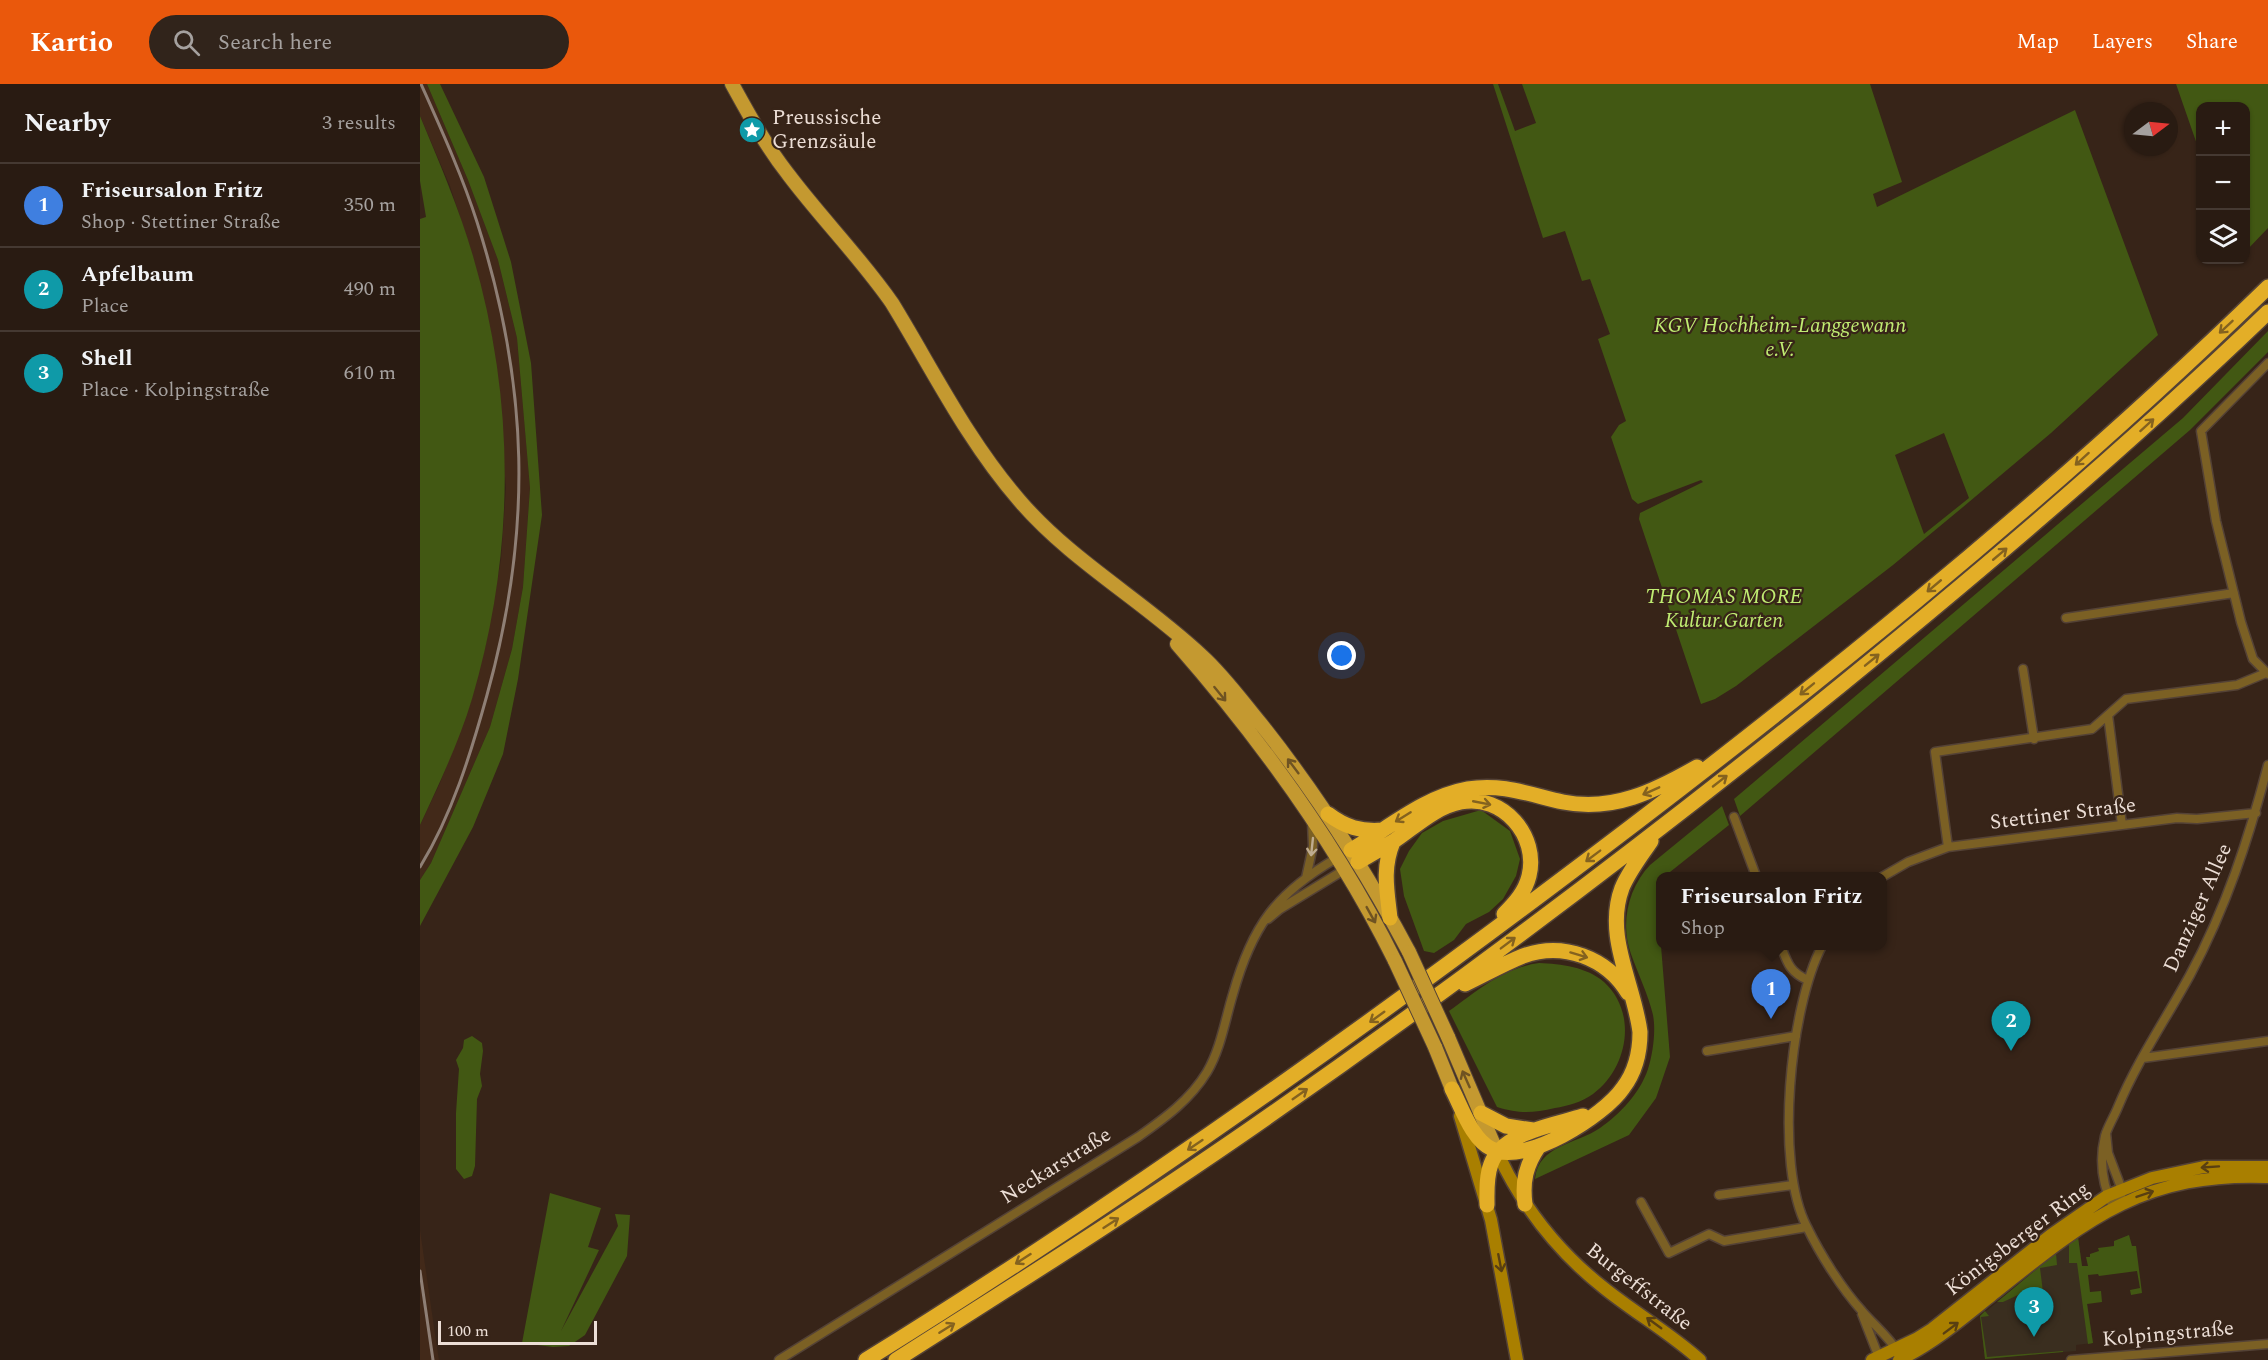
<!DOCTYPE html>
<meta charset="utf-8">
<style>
:root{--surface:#291b12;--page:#31241b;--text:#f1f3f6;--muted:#a5a19f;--line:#453932;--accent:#ea580c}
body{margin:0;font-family:Spectral,serif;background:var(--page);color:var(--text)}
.controls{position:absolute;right:18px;top:18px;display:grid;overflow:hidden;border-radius:12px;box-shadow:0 2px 4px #0004}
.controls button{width:54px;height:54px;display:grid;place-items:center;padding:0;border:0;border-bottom:2px solid var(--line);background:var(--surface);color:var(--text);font:30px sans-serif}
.compass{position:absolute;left:1704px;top:18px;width:54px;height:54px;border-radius:50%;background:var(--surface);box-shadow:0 2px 4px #0004;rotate:74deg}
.scale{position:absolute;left:18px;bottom:15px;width:159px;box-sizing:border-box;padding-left:6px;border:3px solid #ecded6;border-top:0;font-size:16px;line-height:21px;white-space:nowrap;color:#ecded6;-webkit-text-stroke:4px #372418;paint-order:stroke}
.you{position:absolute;left:922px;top:572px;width:21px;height:21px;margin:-15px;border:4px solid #fff;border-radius:50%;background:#1a73e8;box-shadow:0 0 0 9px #1a73e833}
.badge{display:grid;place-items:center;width:39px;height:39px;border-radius:50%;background:var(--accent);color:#fff;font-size:20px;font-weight:700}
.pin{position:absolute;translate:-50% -50px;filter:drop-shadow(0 2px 3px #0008)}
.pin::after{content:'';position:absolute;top:32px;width:21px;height:18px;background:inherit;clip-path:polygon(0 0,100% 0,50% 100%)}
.popup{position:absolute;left:1236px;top:788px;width:231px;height:78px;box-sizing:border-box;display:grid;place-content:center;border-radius:12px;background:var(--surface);filter:drop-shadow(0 2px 4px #0005);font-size:20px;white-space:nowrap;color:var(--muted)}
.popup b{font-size:22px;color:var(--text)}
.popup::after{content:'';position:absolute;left:50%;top:100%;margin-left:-12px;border:12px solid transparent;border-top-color:var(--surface)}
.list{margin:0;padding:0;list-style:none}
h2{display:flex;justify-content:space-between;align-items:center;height:78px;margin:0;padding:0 24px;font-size:26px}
h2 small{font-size:20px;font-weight:400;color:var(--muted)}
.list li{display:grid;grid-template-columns:39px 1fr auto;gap:18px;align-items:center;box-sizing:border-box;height:84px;padding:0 24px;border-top:2px solid var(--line)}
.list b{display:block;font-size:22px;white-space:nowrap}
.list p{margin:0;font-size:20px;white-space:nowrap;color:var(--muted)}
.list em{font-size:20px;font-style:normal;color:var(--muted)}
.icon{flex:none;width:33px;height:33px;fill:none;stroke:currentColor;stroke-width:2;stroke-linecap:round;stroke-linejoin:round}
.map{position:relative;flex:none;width:1848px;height:1276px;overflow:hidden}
header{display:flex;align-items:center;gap:36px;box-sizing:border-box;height:84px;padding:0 30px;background:var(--accent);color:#fff}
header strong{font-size:28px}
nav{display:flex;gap:33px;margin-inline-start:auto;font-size:21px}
.search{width:420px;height:54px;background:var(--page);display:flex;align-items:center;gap:15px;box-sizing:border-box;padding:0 21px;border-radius:33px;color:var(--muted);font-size:22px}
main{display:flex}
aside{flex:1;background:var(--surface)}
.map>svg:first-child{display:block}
.commercial{fill:#3a2e1f}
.built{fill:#422919}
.green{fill:#425813;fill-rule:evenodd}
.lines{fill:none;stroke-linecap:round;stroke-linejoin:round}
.minor-casing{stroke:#544236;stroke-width:11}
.secondary-casing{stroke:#544236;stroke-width:15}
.primary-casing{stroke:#544236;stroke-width:16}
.motorway-casing{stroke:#544236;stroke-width:18}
.minor{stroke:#7b6024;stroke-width:8}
.secondary{stroke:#a97f00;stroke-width:12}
.primary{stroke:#c49930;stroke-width:14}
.motorway{stroke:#e3ae27;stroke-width:15}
.rail{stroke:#8f7f75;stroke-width:3}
.primary-bridge-casing{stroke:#544236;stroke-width:16;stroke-linecap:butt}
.primary-bridge{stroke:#c49930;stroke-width:14}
.oneway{stroke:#84621f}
.oneway2{stroke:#6f5322}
.oneway3{stroke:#bfac8f}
.oneway4{stroke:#593f11}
.labels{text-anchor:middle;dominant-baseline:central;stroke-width:4.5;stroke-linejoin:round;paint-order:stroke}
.poi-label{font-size:21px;fill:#ecded6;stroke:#372418;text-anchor:start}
.park-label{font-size:21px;font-style:italic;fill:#c0ec72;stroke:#372418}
.street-label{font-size:21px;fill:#ecded6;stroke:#372418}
</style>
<header>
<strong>Kartio</strong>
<div class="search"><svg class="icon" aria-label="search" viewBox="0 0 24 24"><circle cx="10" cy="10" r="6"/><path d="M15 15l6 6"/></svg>Search here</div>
<nav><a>Map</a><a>Layers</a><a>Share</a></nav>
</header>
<main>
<aside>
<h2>Nearby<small>3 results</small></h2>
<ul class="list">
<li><span class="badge" style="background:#3f7fe0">1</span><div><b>Friseursalon Fritz</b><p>Shop · Stettiner Straße</p></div><em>350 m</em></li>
<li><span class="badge" style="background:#0f9aa8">2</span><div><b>Apfelbaum</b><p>Place</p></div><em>490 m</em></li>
<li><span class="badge" style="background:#0f9aa8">3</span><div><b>Shell</b><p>Place · Kolpingstraße</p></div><em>610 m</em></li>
</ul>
</aside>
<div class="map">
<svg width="1848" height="1276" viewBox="0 0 1848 1276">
<rect width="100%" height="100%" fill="#372418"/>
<!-- commercial -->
<path class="commercial" d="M1658,1153L1673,1259L1656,1261V1267L1565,1275L1560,1232Z"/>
<!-- built -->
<path class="built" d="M0,0H7L48,96L78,176L97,254L110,403L103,503L92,565L70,643L11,779L0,796V741L20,699L51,617L65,564L81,476L86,404L73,258L53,173L30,102L0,32Z
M0,1146L16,1257L19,1276H0Z"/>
<!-- green -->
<path class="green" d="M7,0H20L64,93L91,178L111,279L122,431L98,595L83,670L53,743L0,842V796L11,779L70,643L92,565L103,503L110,404L97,254L78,176L48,96Z
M1073,0H1078L1095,47L1116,39L1102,0H1450L1482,98L1453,110L1457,123L1655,26L1738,251L1631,349L1543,423L1473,481L1316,602L1295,615L1281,620L1219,435L1220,429L1283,398L1281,396L1218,420L1212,415L1191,353L1199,341L1206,337L1178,255L1190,250L1170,195L1162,197L1145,147L1123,154ZM1524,349L1549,414L1504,450L1475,371Z
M1756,0H1848V144L1826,167V22H1780V69Z
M0,32C19,78 39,124 53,172C96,319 95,469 52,615C39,658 19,700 0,741V135L6,133L0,97Z
M1848,247V268L1770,346L1320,732L1314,715L1763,334Z
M1302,722L1309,741L1245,792H1240V796L1236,800L1250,973L1236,1014L1209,1051L1115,1095C1118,1061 1157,1060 1180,1044C1200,1030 1220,1009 1228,985C1233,969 1236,947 1233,931C1228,910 1218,890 1211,870C1200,840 1208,804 1230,781Z
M1061,726L1090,747L1100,775L1096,792L1083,815L1069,828L1046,840L1034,856L1014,869L1004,867L984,812L980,785L989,767L1002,749L1023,737Z
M1119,879C1141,880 1167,883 1184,898C1218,929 1208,984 1173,1010C1162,1018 1148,1022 1135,1024C1113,1029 1099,1030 1077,1023L1029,927C1058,906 1083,884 1119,879Z
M52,952L62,959L63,967L60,990L62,1002L57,1015L55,1082L52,1092L44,1095L36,1085V1029L39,985L36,976L43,964L44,956Z
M130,1109L181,1124L168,1163L179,1166L141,1247L198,1142L195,1130L210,1131L207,1172L165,1251L149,1262L133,1263L102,1259Z
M1709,1151L1712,1162H1716L1722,1209L1711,1211L1710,1206L1720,1204L1717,1187L1679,1192L1678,1190L1668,1191L1670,1208L1681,1207L1682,1218L1667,1220L1673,1259L1668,1260L1657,1179H1649V1160L1658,1153L1662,1182H1668L1666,1173H1670V1170L1679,1167L1678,1164L1694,1162V1157Z
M1636,1169L1637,1181L1620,1184L1623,1208L1598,1211L1583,1218H1577Z
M1565,1227L1569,1232L1561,1233L1567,1273L1643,1267V1268L1565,1275L1560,1232Z"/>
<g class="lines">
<defs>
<path id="minor" d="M1848,279L1781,347L1796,437L1821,538L1833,575L1848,590
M1646,534L1814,509
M1603,585L1614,655
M1688,631L1702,741
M1314,733L1336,792
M1528,763L1515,668L1672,645L1706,615L1817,601L1846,589
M1462,793L1488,778L1528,763L1757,734L1777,735L1836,729
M886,794L893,762L892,738
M848,835L860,825L924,786
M1361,862C1367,878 1370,889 1388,896
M1402,862C1370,923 1354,1080 1387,1143C1400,1170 1422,1205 1442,1227C1454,1241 1468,1252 1478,1268
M1287,967L1376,952
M1723,974L1848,957
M1686,1049L1688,1069L1702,1106L1701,1114L1693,1123C1682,1100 1679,1077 1685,1052C1688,1042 1694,1033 1698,1023C1717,977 1746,935 1770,891C1806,824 1829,754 1848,681
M1299,1111L1373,1101
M1221,1118L1249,1169L1289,1150L1304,1157L1387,1143
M1442,1230L1460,1276
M359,1276L718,1053C745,1034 770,1016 787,988C801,964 805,936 813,910C832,842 856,809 917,774
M1651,1276L1848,1260"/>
<path id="secondary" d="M1040,1032L1071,1136L1097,1276
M1077,1068C1102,1122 1137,1167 1184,1204C1215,1229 1250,1249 1280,1276
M1452,1276L1496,1255L1512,1245L1631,1151L1687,1112L1732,1094L1784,1083H1848
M1479,1276C1513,1260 1542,1235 1572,1211C1665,1137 1722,1088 1848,1093"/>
<path id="primary" d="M312,0C329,31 346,62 368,90C401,134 440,173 472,219C513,286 547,356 599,416C651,477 724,517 782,572C804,592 822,617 841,640C898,712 946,787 989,868
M757,560C842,657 918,762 975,877
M1028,953L1077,1068
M1015,963L1032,1005"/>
<path id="motorway" d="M908,730C925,743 941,748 963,746
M931,766C969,744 1004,713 1048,705C1082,699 1111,711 1143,718C1193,728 1235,707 1277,683
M938,778C950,771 962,764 974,757C995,743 1015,723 1041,718C1083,710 1119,752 1109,792C1105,808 1095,819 1084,830
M970,834C967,807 962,784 973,758
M1045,900C1064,891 1083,880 1103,872C1143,857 1187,874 1208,909
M1032,1005C1042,1024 1052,1056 1072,1065C1105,1082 1184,1032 1203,1004C1216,987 1220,969 1220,948C1214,900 1184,852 1202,804C1209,787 1221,772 1231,757
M1061,1029L1086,1042L1113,1046
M1105,1120C1102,1097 1106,1081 1119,1062
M1067,1121C1067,1108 1066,1093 1071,1080C1082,1048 1135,1041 1163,1032
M446,1276C680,1131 906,972 1126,807C1377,619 1623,422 1848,203
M476,1276C596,1200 716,1124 833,1043C1023,911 1208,772 1389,627C1547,499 1701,369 1848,228"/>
</defs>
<!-- minor casing -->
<use href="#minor" class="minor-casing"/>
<!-- secondary casing -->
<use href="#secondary" class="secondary-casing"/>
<!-- primary casing -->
<use href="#primary" class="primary-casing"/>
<!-- motorway casing -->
<use href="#motorway" class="motorway-casing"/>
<!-- minor -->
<use href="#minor" class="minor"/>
<!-- secondary -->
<use href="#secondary" class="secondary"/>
<!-- primary -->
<use href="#primary" class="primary"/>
<!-- motorway -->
<use href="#motorway" class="motorway"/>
<!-- rail -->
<path class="rail" d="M0,783C32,731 51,669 67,611C113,446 109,301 57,138C42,91 21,45 1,0
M0,1187L13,1276"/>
<defs>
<path id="primary-bridge" d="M989,868L1028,953
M975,877L1015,963"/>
</defs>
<!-- primary-bridge casing -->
<use href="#primary-bridge" class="primary-bridge-casing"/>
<!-- primary-bridge -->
<use href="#primary-bridge" class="primary-bridge"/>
</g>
<!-- one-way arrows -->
<defs><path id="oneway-shaft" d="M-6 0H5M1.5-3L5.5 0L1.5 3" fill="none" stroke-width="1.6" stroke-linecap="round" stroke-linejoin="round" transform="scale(1.5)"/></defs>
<g class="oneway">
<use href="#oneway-shaft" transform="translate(1806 243) rotate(137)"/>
<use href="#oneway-shaft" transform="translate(1727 341) rotate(-42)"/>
<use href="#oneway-shaft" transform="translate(1662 375) rotate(138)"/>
<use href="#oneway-shaft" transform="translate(1580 470) rotate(-40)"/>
<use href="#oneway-shaft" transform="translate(1514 502) rotate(140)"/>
<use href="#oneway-shaft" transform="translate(1452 576) rotate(-39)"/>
<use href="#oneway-shaft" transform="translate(1387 605) rotate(141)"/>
<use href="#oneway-shaft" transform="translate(1300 697) rotate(-38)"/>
<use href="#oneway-shaft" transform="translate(1231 707) rotate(156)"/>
<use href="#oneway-shaft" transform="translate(1062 719) rotate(11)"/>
<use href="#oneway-shaft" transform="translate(983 733) rotate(148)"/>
<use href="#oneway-shaft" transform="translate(1173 772) rotate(143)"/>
<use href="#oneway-shaft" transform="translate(1088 859) rotate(-37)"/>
<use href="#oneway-shaft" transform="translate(1159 871) rotate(17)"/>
<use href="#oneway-shaft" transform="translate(957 933) rotate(144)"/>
<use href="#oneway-shaft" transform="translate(880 1010) rotate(-35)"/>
<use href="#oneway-shaft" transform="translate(775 1061) rotate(146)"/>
<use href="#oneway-shaft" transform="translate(691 1139) rotate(-33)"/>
<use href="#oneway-shaft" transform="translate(603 1175) rotate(147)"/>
<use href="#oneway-shaft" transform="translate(527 1244) rotate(-32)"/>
</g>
<g class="oneway2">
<use href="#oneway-shaft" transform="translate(800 610) rotate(51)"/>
<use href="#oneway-shaft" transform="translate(873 682) rotate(-127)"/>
<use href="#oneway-shaft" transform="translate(951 831) rotate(61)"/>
<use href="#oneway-shaft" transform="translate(1046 995) rotate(-114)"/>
</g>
<use class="oneway3" href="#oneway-shaft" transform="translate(892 763) rotate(96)"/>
<g class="oneway4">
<use href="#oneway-shaft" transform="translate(1790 1083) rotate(176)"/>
<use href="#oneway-shaft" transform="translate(1725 1110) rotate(-19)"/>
<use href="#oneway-shaft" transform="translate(1080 1179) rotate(79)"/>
<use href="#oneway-shaft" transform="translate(1234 1239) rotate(-144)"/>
<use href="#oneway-shaft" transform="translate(1531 1244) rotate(-37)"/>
</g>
<!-- icons -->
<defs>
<symbol id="sight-disc" viewBox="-11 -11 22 22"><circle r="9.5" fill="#0f9aa8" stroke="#372418"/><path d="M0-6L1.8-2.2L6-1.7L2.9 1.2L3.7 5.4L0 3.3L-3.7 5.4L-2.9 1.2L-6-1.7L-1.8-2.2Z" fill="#fff"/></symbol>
</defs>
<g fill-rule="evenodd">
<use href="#sight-disc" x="317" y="31" width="30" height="30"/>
</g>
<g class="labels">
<!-- poi labels -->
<g class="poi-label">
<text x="352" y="34">Preussische<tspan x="352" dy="24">Grenzsäule</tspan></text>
</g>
<!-- park labels -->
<g class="park-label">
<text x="1360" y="242">KGV Hochheim-Langgewann<tspan x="1360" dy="24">e.V.</tspan></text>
<text x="1304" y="513">THOMAS MORE<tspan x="1304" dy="24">Kultur.Garten</tspan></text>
</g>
<!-- street labels -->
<g class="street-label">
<text transform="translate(1643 730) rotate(-7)">Stettiner Straße</text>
<text transform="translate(1778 824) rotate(-66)">Danziger Allee</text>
<text transform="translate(636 1082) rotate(-32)">Neckarstraße</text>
<text transform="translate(1598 1155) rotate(-37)">Königsberger Ring</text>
<text transform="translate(1219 1203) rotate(38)">Burgeffstraße</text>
<text transform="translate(1748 1250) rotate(-5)">Kolpingstraße</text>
</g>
</g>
</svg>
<div class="controls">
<button>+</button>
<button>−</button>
<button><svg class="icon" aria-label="layers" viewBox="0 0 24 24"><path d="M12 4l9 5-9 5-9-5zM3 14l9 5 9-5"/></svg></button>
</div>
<svg class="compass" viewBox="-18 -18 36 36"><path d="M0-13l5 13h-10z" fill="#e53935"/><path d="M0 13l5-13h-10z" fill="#a5a19f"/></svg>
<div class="scale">100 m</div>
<div class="you"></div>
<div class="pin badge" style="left:1351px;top:935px;background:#3f7fe0">1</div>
<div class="popup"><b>Friseursalon Fritz</b>Shop</div>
<div class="pin badge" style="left:1591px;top:967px;background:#0f9aa8">2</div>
<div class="pin badge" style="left:1614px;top:1253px;background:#0f9aa8">3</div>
</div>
</main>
